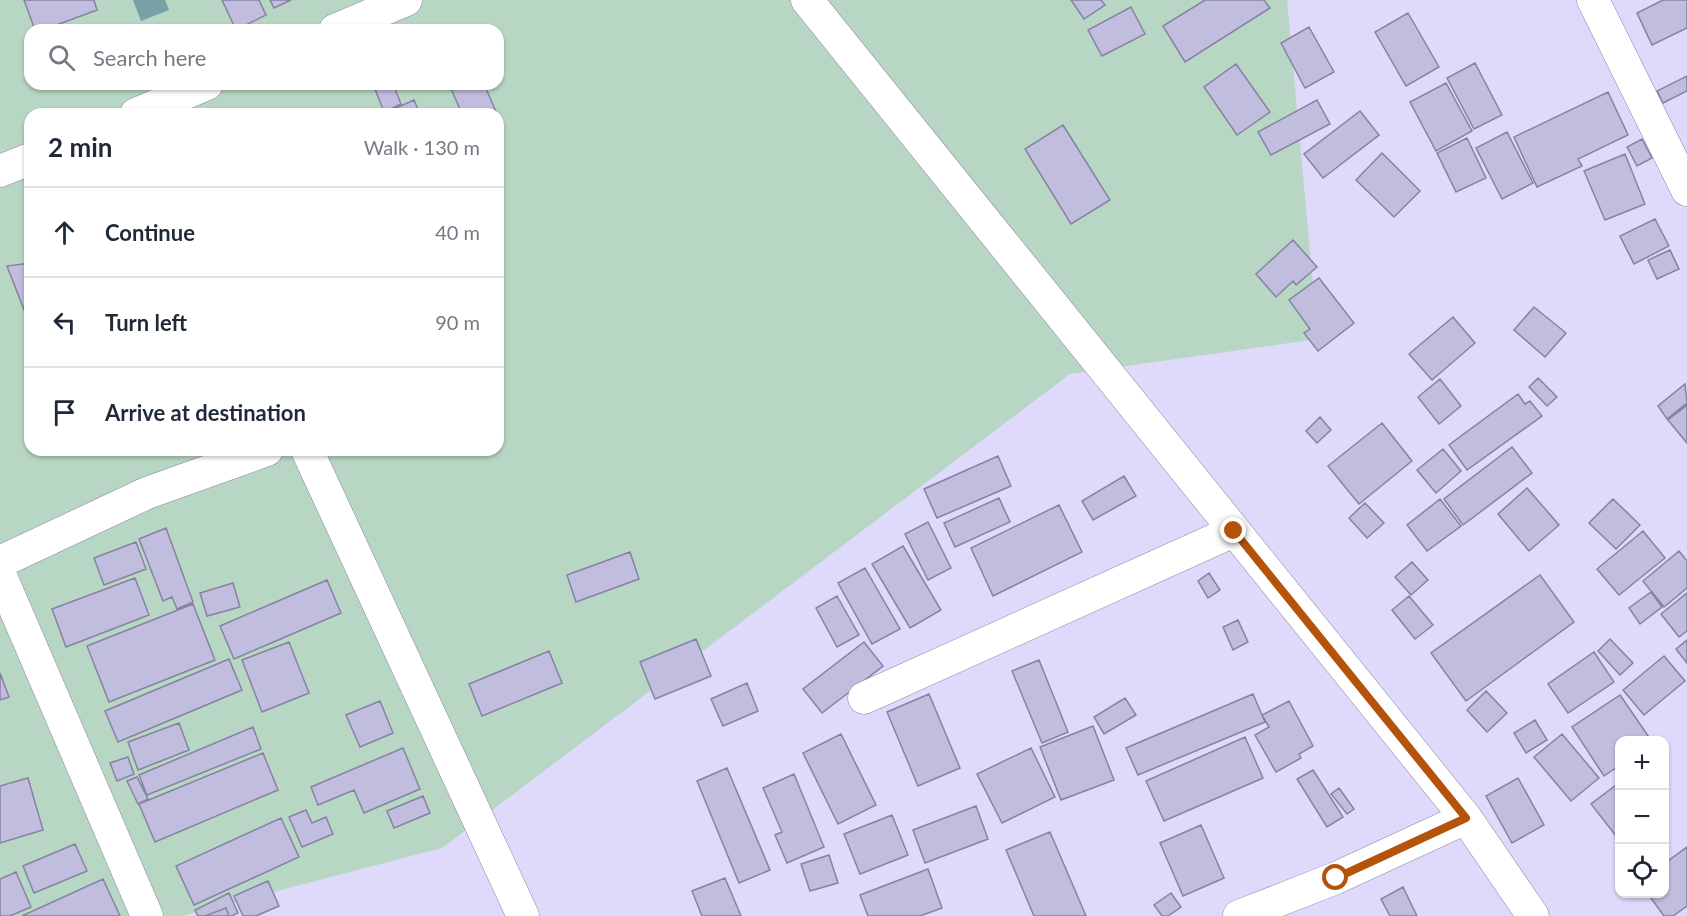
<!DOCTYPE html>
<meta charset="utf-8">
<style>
:root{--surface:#fff;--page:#f6f6f7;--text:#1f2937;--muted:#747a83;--line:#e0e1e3}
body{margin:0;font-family:Lato,sans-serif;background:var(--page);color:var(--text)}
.controls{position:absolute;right:18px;bottom:18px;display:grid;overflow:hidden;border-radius:12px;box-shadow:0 2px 4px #0004}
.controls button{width:54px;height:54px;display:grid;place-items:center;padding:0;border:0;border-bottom:2px solid var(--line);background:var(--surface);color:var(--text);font:30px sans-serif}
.stop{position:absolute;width:18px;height:18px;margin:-14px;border:4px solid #b45309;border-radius:50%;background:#fff}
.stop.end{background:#b45309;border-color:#fff;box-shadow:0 2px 6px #0008}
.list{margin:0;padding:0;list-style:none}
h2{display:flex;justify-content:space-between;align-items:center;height:78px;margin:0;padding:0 24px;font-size:26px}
h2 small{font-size:20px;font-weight:400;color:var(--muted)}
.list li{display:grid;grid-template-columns:39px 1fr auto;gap:18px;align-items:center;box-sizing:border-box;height:90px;padding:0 24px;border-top:2px solid var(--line)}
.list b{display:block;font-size:22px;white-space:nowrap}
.list em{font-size:20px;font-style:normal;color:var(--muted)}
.icon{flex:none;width:33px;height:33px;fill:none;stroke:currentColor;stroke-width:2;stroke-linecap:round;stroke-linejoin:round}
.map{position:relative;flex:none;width:1687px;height:916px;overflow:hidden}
.search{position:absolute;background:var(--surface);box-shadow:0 2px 4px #0004;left:24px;top:24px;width:480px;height:66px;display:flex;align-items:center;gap:15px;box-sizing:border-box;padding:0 21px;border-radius:18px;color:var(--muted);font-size:22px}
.panel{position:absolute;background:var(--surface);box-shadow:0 2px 4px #0004;left:24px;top:108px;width:480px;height:348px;border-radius:18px}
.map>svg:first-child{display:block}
.green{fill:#b7d7c4;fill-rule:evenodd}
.water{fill:#77a1a7}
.building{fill:#c0bdde;stroke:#8682a1;stroke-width:1.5}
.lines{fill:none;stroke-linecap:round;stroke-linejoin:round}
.minor-casing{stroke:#8b86a5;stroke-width:33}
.minor{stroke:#fff;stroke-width:32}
.route{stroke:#b45309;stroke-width:8}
</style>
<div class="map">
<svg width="1687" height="916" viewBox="0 0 1687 916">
<rect width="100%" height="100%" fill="#dfdafc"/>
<!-- green -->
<path class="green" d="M0,0H1287L1318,339L1070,374L442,848L181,916H0ZM30,30H498V84H30ZM30,114H498V450H30Z"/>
<!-- water -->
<path class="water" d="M133,0H165L169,10L141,21Z"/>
<!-- building -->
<path class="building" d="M24,0H94L97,10L43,30H35Z
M222,0H259L266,15L236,30Z
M270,0H291L274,8Z
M1071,0H1101L1105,5L1084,19Z
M1205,0H1264L1270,8L1185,62L1163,26Z
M1663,0H1687V28L1652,45L1637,13Z
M1131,7L1145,34L1102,56L1088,30Z
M1408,13L1439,67L1406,86L1375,32Z
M1309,27L1334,72L1305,88L1281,43Z
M1475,63L1502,115L1474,129L1447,78Z
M1236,64L1270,112L1237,135L1204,87Z
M1687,76V91L1663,103L1657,91Z
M1446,83L1472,131L1436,151L1410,102Z
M373,84H393L401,104L384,112Z
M449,84H484L497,114H462Z
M1608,92L1628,135L1578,159L1582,166L1537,187L1514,137Z
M414,100L420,114H386L385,113Z
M1317,100L1330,124L1271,155L1258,132Z
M1360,111L1379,135L1323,178L1304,154Z
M1063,125L1110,200L1071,224L1025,149Z
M1507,132L1533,183L1502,199L1476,148Z
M1467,138L1486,178L1456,192L1437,153Z
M1642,139L1652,158L1637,166L1627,147Z
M1382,153L1420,191L1394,217L1356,180Z
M1625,154L1645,204L1605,220L1584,171Z
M1655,219L1669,246L1634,264L1620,236Z
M1293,240L1317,267L1296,285L1293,281L1276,297L1256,274Z
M1670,250L1679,269L1657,279L1648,260Z
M30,263V325L7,266Z
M1319,278L1354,323L1318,351L1304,333L1310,329L1289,300Z
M1534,307L1566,333L1545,357L1514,330Z
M1453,317L1475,343L1432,380L1409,354Z
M1538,378L1557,397L1547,406L1529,387Z
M1440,379L1461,406L1439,424L1418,397Z
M1685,384L1687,403L1667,419L1658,406Z
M1518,394L1525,404L1530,401L1542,416L1467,470L1449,445Z
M1687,405V443L1668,420Z
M1320,417L1331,430L1317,443L1306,431Z
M1382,423L1412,461L1359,504L1328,466Z
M1512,447L1532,473L1463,525L1444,499Z
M1443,449L1461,471L1436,493L1417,470Z
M998,456L1011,486L937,518L924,489Z
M1124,476L1136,496L1093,520L1082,501Z
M1527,488L1559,525L1529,551L1498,514Z
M999,498L1010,522L955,547L944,523Z
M1440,499L1461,526L1427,551L1407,525Z
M1613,499L1640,525L1616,549L1589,523Z
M1365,503L1384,523L1367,538L1349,518Z
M1059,505L1082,552L993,596L971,548Z
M928,522L951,568L928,580L905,534Z
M166,528L193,602L177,609L172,597L163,601L139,539Z
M1643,531L1665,558L1619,595L1597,569Z
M136,542L146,569L104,585L94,558Z
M903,546L941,610L910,628L872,564Z
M1679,551L1687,561V588L1664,607L1643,581Z
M630,552L639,579L576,602L567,575Z
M1412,562L1428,580L1411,595L1395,577Z
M865,568L900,629L872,644L838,583Z
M1209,573L1220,590L1208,598L1198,581Z
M1540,575L1574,622L1466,701L1431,653Z
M135,578L149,615L66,647L52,609Z
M327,580L341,613L234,659L220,626Z
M233,583L240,607L207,616L200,593Z
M1651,592L1662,607L1640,624L1629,608Z
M1687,593V631L1679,637L1661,614Z
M837,596L859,635L837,647L816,608Z
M1409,596L1433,625L1415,639L1392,610Z
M193,604L215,660L109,702L87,646Z
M1238,620L1248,642L1233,650L1223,627Z
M696,639L711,676L655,699L640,662Z
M1610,639L1633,663L1620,675L1598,651Z
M1687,640V663L1676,649Z
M289,642L309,693L262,712L242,660Z
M864,642L883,666L822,713L803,689Z
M549,651L562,683L482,716L469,684Z
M1594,652L1614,682L1568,713L1548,684Z
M1664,656L1685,681L1644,715L1623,690Z
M229,659L242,690L118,742L105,711Z
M1039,660L1068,732L1042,743L1012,671Z
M0,673L9,697L0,700Z
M747,683L758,711L723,726L711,699Z
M1486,691L1507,713L1487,732L1467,710Z
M929,694L960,768L918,786L887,712Z
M1253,694L1265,722L1138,775L1126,748Z
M1620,695L1651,740H1620V765L1604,776L1572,727Z
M1125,698L1136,715L1104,734L1094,717Z
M380,701L393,733L360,747L346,715Z
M1289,701L1313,746L1299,754L1301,758L1276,772L1255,735L1269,727L1262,715Z
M1535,720L1547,740L1526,753L1514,733Z
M179,723L189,750L138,770L128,742Z
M1093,726L1114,780L1061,800L1040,747Z
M253,727L261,749L147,795L139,775Z
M841,734L876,805L838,824L803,753Z
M1562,734L1599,778L1571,801L1534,757Z
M1245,737L1263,778L1164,821L1146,781Z
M403,748L420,789L364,813L354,790L318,805L311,787Z
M1031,748L1055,797L1002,823L977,774Z
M263,753L278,790L155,842L139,804Z
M128,757L134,774L117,781L110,763Z
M727,768L770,870L739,883L697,781Z
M1313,770L1343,817L1327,827L1297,779Z
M794,774L824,847L787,863L775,835L782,832L763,788Z
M137,777L148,799L138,804L127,781Z
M28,778L43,830L0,843V786Z
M1518,778L1544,825L1512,843L1486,796Z
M1620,782V841L1591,804Z
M1339,788L1354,809L1347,814L1331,794Z
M423,796L430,813L394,828L387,811Z
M976,806L988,839L925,863L913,830Z
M306,810L312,823L326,817L333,834L302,847L289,817Z
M892,815L908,855L860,874L844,834Z
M281,818L299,857L194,905L176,866Z
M1201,825L1224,878L1183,896L1160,843Z
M1050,832L1086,916H1034L1006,850Z
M75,844L87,871L34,893L23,866Z
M1687,847V906L1673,916H1664L1648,894H1664V864Z
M829,855L838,883L810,891L801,864Z
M928,869L942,908L920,916H868L860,895Z
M16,872L31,907L10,916H0V879Z
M725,878L741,916H702L692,891Z
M103,879L120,916H22Z
M268,881L279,906L256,916H243L234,896Z
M1403,887L1417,916H1390L1381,899Z
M229,893L238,913L232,916H198L195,910Z
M1171,893L1181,907L1168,916H1162L1154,905Z
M226,908L229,916H205Z"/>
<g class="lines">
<defs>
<path id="minor" d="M807,0L1466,818L1533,916
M1593,0L1687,190
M335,30L406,0
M136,114L207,84
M0,171L30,159
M307,450L523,916
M0,562L147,493L267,450
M0,574L147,916
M864,698L1234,531
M1239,916L1336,878L1466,818"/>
</defs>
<!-- minor casing -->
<use href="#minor" class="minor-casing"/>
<!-- minor -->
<use href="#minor" class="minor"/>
</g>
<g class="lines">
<!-- route -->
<path class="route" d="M1234,531L1466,818L1336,878"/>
</g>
</svg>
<div class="controls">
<button>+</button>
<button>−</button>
<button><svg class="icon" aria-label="locate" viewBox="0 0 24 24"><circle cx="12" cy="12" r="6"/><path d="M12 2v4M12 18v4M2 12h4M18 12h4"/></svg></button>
</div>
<div class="stop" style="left:1336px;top:878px"></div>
<div class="stop end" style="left:1234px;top:531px"></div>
<div class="search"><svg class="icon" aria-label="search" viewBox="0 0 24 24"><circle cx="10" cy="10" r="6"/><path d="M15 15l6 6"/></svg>Search here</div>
<section class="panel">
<h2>2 min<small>Walk · 130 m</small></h2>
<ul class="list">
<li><svg class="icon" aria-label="ahead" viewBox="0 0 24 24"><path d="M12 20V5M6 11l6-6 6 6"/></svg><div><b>Continue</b></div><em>40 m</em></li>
<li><svg class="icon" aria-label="left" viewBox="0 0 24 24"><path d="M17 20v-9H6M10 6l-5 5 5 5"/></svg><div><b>Turn left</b></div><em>90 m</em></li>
<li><svg class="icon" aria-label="arrive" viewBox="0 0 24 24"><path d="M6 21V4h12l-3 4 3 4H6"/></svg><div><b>Arrive at destination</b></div></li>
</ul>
</section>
</div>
